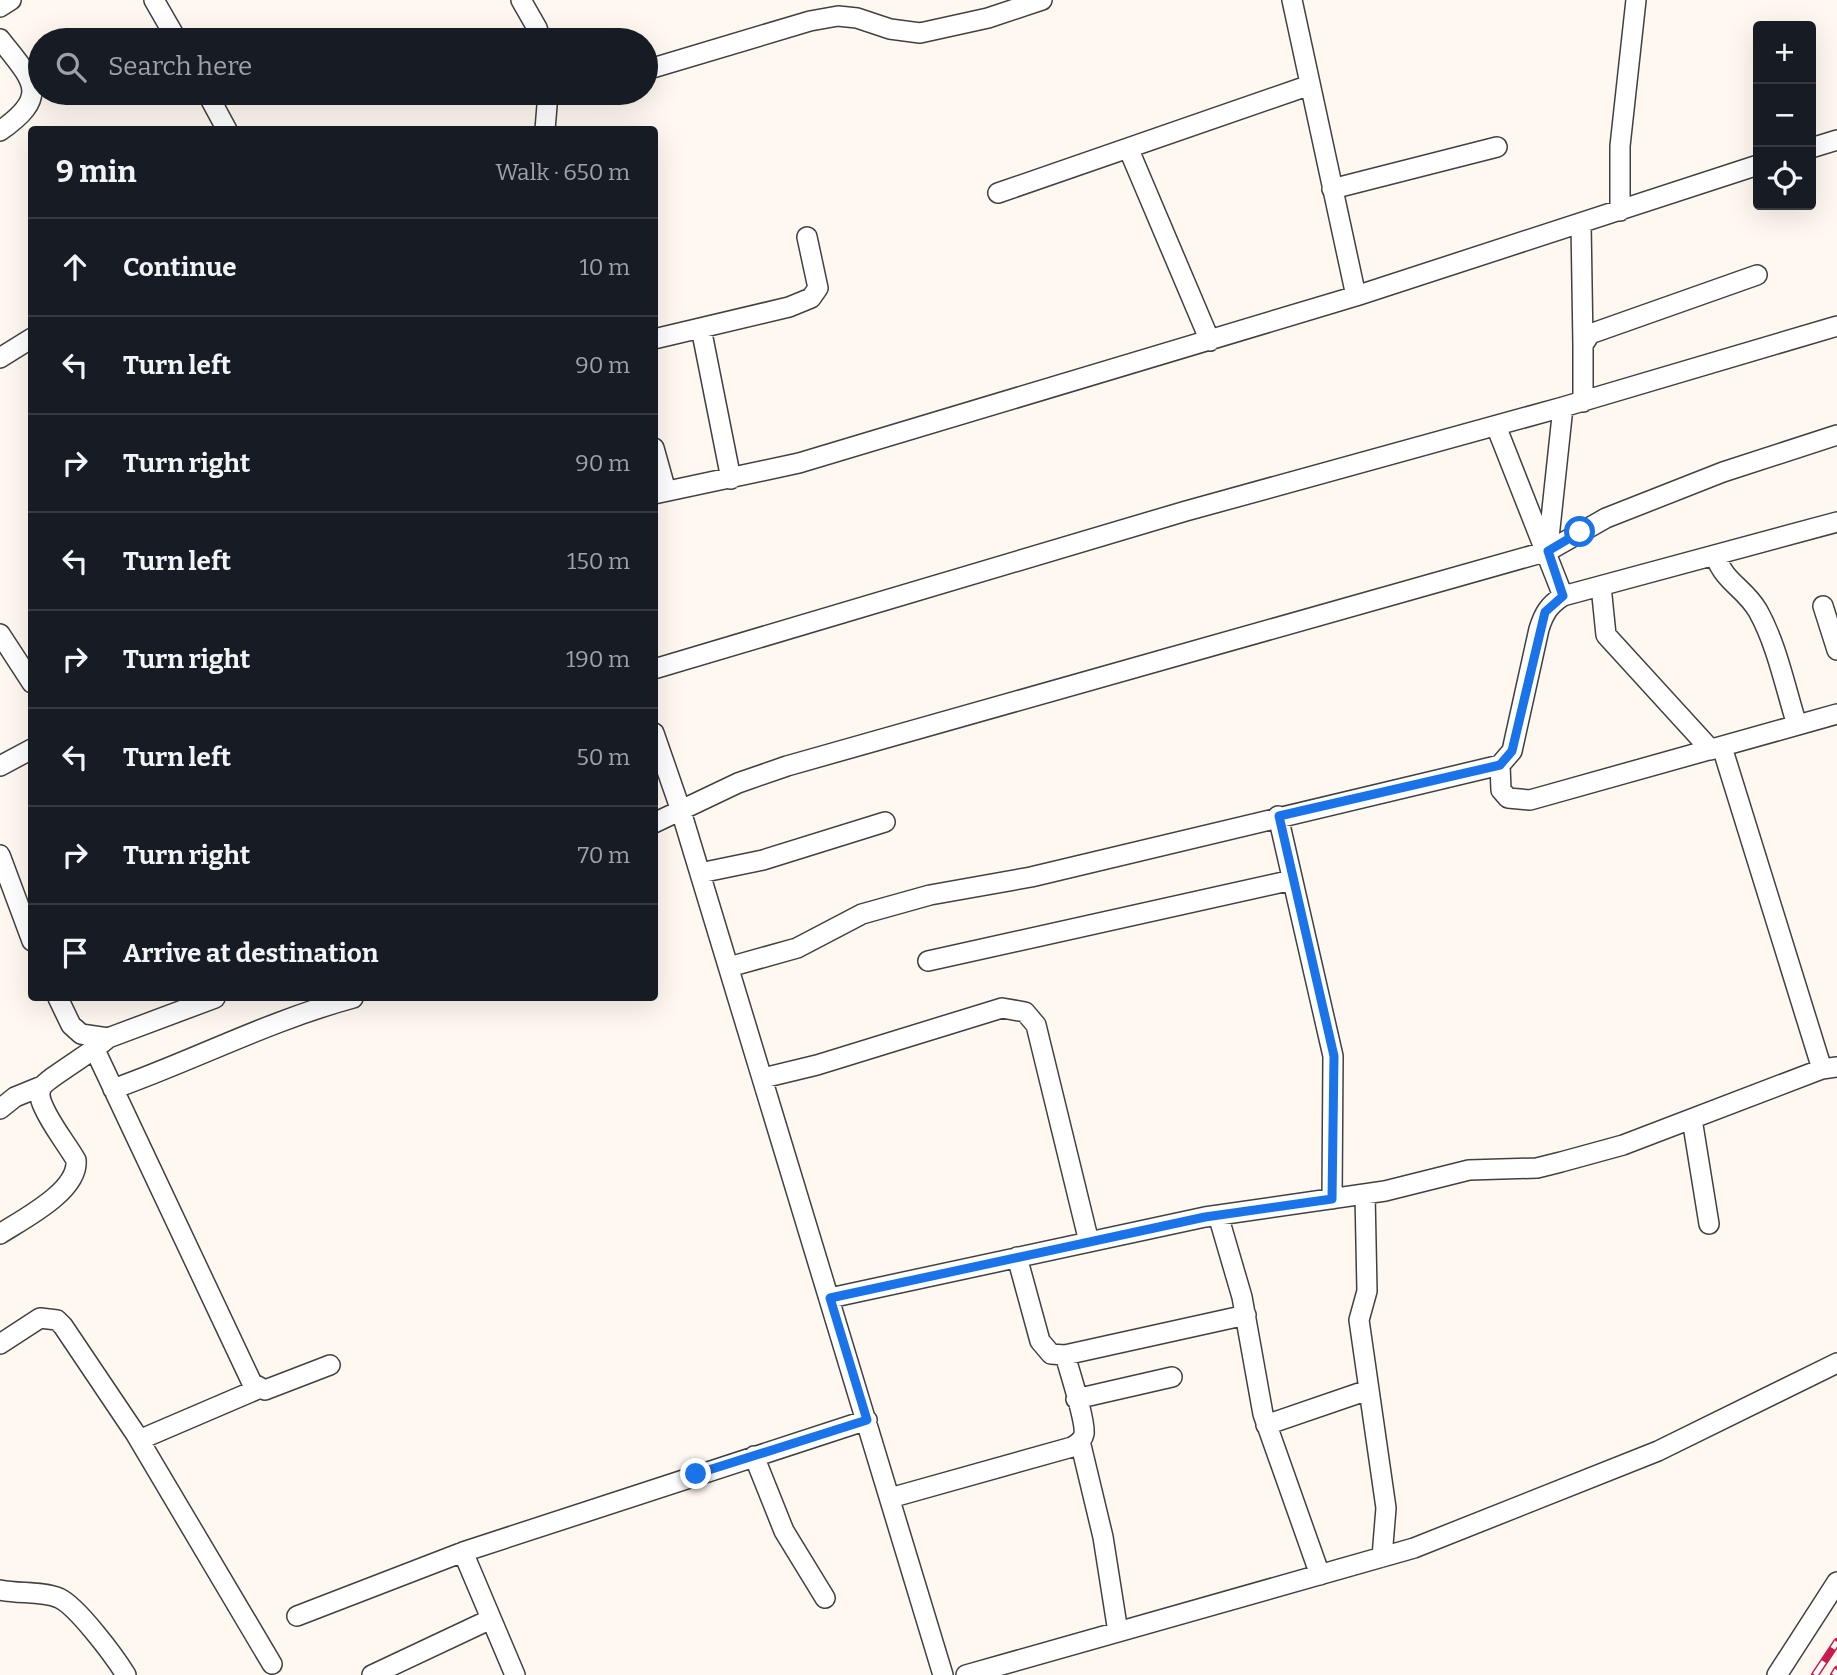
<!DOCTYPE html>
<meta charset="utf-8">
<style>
:root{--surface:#171b24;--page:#242831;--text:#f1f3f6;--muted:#9ea1a6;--line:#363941}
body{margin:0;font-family:Bitter,serif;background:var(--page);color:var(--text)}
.controls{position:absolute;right:21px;top:21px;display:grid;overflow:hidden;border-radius:7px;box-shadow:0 7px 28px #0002}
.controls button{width:63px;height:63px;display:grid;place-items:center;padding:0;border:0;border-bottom:2px solid var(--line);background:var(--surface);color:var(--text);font:35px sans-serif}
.stop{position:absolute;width:21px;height:21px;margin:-16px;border:5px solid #1a73e8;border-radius:50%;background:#fff}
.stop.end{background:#1a73e8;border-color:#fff;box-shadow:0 2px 7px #0008}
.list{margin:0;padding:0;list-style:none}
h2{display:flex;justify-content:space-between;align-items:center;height:91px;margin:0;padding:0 28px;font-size:30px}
h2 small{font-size:23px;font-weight:400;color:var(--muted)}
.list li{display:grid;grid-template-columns:46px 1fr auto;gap:21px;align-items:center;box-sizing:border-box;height:98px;padding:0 28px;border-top:2px solid var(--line)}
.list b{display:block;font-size:26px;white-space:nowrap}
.list em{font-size:23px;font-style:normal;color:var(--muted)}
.icon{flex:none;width:38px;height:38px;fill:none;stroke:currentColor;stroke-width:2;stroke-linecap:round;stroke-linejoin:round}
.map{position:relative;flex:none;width:1837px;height:1675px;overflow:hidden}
.search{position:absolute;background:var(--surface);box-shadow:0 7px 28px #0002;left:28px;top:28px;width:630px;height:77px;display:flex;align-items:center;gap:18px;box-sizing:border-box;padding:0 24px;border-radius:38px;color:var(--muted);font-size:26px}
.panel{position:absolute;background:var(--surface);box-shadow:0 7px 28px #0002;left:28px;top:126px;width:630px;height:875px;border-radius:7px}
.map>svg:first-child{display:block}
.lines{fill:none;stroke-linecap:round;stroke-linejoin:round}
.minor-casing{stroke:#414141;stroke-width:22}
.minor{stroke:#fff;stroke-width:19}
.rail-casing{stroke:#c91c4d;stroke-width:8}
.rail{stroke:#fff;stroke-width:5;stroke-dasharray:16;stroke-linecap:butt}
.route{stroke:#1a73e8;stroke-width:9}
</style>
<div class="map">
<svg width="1837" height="1675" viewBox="0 0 1837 1675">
<rect width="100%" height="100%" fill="#fff8f0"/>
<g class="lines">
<defs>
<path id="minor" d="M154,0L177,40
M521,0L537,28L541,40
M1292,0L1356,296
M0,7L11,0
M0,39C32,80 52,95 0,131
M646,70L810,21L838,16L857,18L890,29L920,33L988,18L1042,0
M207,93L227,130
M545,130L548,93
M1811,148L1837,140
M1129,150L1210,341
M1332,189L1497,147
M998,193L1310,85
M1620,211V146L1636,0
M1581,223L1583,345
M701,328L731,479
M654,339L789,307L811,298L818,288L807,237
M0,358L32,338
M1583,402V345L1590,334L1757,275
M1496,426L1563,596
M654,448L666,491
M654,494L799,463L1356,296L1758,165
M1548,547L1563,407
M1715,556C1726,584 1744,587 1758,611C1777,645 1785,687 1797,725
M1601,586L1606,635L1711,750
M1823,606L1837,650
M0,634L32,683
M654,669L1186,511L1563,407L1837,326
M654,733L681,811L943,1675
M1722,747L1822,1069
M1500,765L1501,790L1508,798L1530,800L1837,714
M0,766L32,749
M1278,816L1333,1056L1332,1199
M654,823L738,783L787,766L1548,551L1606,518L1723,472L1837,435
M0,855L32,941
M700,873L763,860L885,822
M928,961L1292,880
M729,967L797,948L862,914L930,895L1031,877L1500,765L1512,751L1539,629C1544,613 1549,605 1563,596L1837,522
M58,998L71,1025L81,1034L108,1038L215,998
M95,1050L252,1383L265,1390L330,1365
M763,1078L817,1065L1002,1008L1025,1012L1036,1025L1089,1242
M113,1089C195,1060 268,1021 353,998
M0,1109L15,1097L42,1086
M1692,1119L1709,1224
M1365,1194L1367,1291L1359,1320L1386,1508L1382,1557
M1218,1215L1242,1297L1263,1414L1320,1575
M0,1234C23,1219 79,1191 76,1160C66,1143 52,1126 44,1108C41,1102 38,1093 42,1087C46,1079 96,1050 108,1038
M1017,1257L1040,1341L1051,1354L1065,1355L1246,1315
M830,1298L1205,1217L1385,1191L1469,1170L1537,1168L1561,1162L1623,1145L1822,1069L1837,1067
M0,1344L40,1318L57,1320L63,1326L135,1433L272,1664
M1076,1399L1172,1377
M1266,1425L1368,1390
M139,1440L258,1389
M1080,1441L1103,1537L1118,1632
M754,1456L784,1531L825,1598
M890,1498L1072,1447C1077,1444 1083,1440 1084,1434C1086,1421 1069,1370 1065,1355
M463,1552L515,1675
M0,1590C19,1594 42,1591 59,1598C77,1606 115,1657 126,1675
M297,1616L463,1552L867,1420
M372,1675L491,1619
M966,1675L1414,1548L1658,1451L1837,1363
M1777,1675L1837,1582"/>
</defs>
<!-- minor casing -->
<use href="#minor" class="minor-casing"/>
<!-- minor -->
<use href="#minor" class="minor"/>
<defs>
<path id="rail" d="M1815,1675L1837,1642
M1834,1675L1837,1670"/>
</defs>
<!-- rail casing -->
<use href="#rail" class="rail-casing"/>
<!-- rail -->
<use href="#rail" class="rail"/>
</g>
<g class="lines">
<!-- route -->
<path class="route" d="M696,1474L867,1420L830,1298L1205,1217L1332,1199L1334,1056L1279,816L1500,765L1512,751L1545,612L1563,596L1548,551L1580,532"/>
</g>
</svg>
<div class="controls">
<button>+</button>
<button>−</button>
<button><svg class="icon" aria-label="locate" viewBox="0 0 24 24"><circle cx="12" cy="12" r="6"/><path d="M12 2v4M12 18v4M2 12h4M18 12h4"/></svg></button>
</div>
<div class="stop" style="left:1580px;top:532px"></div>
<div class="stop end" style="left:696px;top:1474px"></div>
<div class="search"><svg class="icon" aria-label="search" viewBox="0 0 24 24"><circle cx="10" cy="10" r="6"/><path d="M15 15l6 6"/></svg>Search here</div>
<section class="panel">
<h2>9 min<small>Walk · 650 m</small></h2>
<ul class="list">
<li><svg class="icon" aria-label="ahead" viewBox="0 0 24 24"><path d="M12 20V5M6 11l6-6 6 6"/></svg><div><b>Continue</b></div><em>10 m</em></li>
<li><svg class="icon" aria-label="left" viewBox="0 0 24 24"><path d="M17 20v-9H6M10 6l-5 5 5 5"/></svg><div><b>Turn left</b></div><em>90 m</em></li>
<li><svg class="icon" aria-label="right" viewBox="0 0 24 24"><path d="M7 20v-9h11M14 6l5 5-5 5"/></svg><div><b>Turn right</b></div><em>90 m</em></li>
<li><svg class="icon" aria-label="left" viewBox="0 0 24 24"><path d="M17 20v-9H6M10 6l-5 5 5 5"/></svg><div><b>Turn left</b></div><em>150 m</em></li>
<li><svg class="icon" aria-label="right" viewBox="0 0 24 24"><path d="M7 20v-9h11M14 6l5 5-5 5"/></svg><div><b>Turn right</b></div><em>190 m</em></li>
<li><svg class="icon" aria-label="left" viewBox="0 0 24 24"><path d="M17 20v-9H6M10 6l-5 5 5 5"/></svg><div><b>Turn left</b></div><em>50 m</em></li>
<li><svg class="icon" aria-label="right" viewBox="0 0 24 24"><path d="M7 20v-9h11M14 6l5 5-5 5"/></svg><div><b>Turn right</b></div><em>70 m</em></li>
<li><svg class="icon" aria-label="arrive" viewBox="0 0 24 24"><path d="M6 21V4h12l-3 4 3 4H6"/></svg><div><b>Arrive at destination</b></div></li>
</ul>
</section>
</div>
